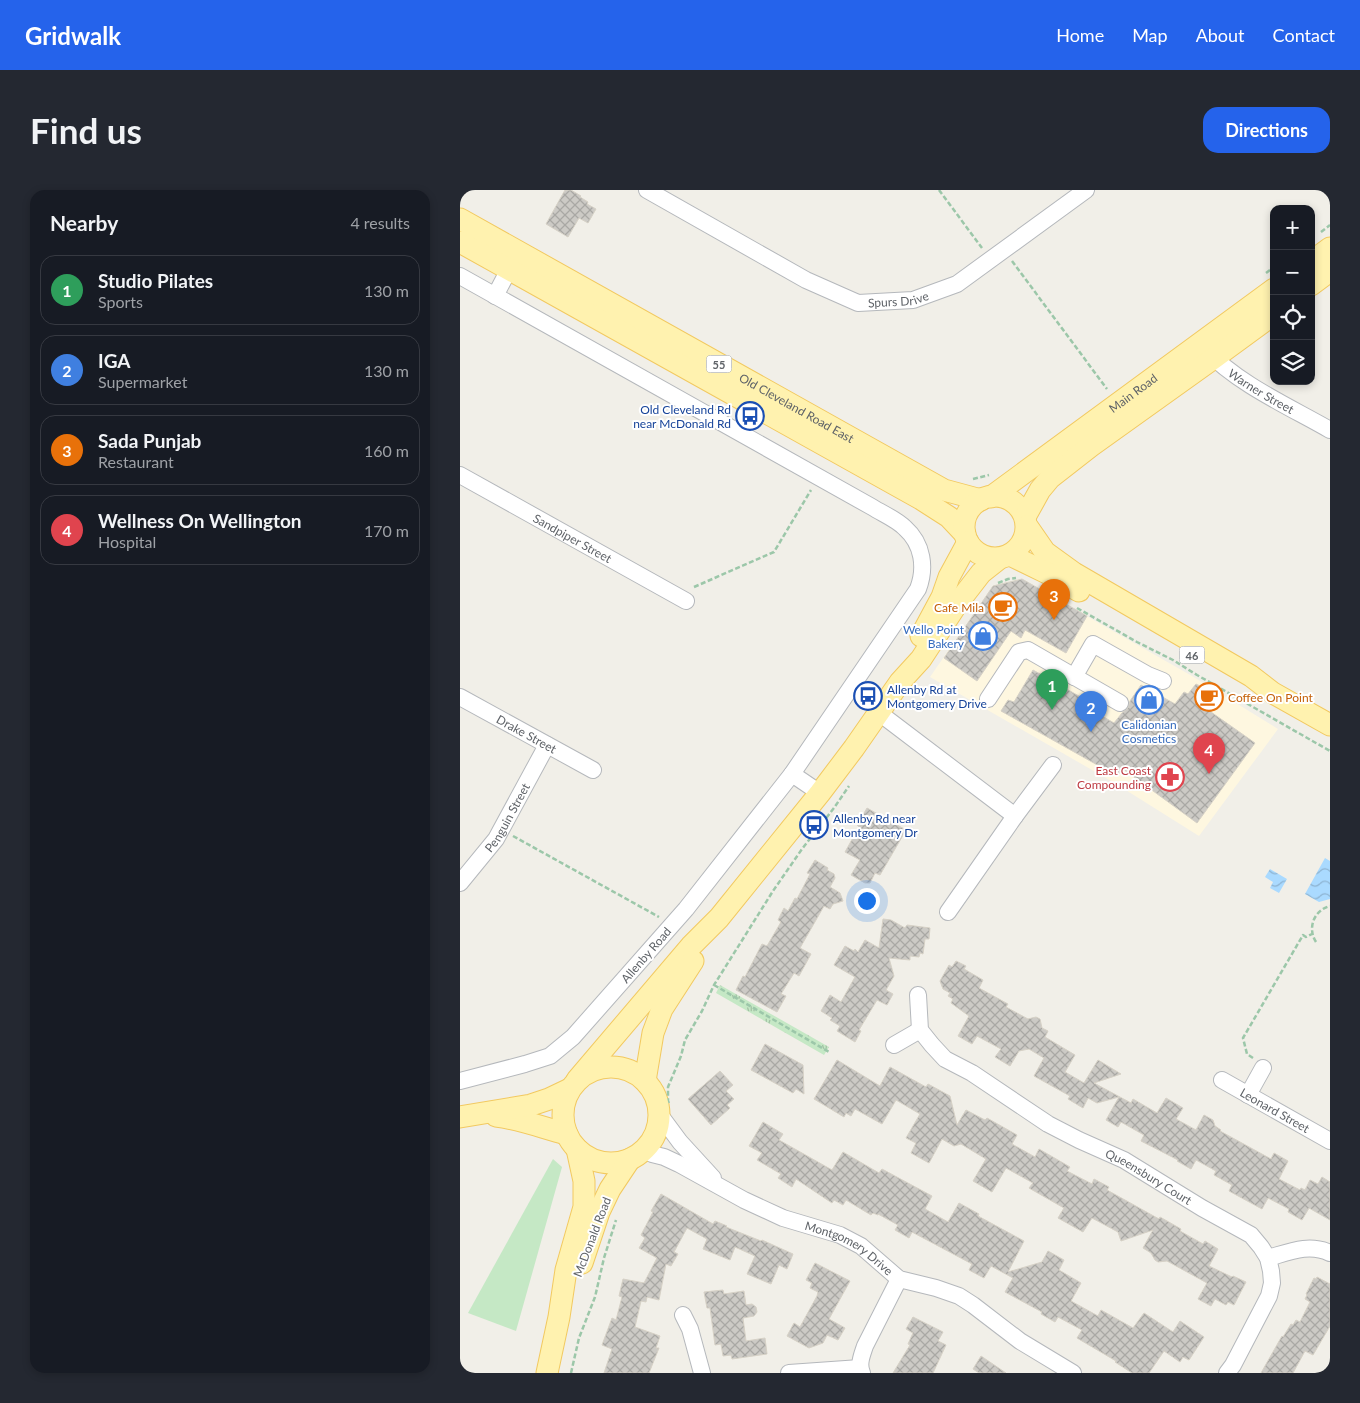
<!DOCTYPE html>
<meta charset="utf-8">
<style>
:root{--surface:#171b24;--page:#242831;--text:#f1f3f6;--muted:#9ea1a6;--line:#363941;--accent:#2563eb}
body{margin:0;font-family:Lato,sans-serif;background:var(--page);color:var(--text)}
.controls{position:absolute;right:15px;top:15px;display:grid;overflow:hidden;border-radius:10px;box-shadow:0 2px 8px #0003}
.controls button{width:45px;height:45px;display:grid;place-items:center;padding:0;border:0;border-bottom:1px solid var(--line);background:var(--surface);color:var(--text);font:25px sans-serif}
.you{position:absolute;left:406px;top:710px;width:18px;height:18px;margin:-12px;border:4px solid #fff;border-radius:50%;background:#1a73e8;box-shadow:0 0 0 8px #1a73e833}
.badge{display:grid;place-items:center;width:32px;height:32px;border-radius:50%;background:var(--accent);color:#fff;font-size:16px;font-weight:700}
.pin{position:absolute;translate:-50% -41px;filter:drop-shadow(0 1px 2px #0008)}
.pin::after{content:'';position:absolute;top:26px;width:18px;height:15px;background:inherit;clip-path:polygon(0 0,100% 0,50% 100%)}
.list{margin:0;padding:0;list-style:none}
h2{display:flex;justify-content:space-between;align-items:center;height:65px;margin:0;padding:0 20px;font-size:21px}
h2 small{font-size:16px;font-weight:400;color:var(--muted)}
.list li{display:grid;grid-template-columns:32px 1fr auto;gap:15px;align-items:center;box-sizing:border-box;height:70px;margin:0 10px 10px;padding:0 10px;border:1px solid var(--line);border-radius:15px}
.list b{display:block;font-size:19px;white-space:nowrap}
.list p{margin:0;font-size:16px;white-space:nowrap;color:var(--muted)}
.list em{font-size:16px;font-style:normal;color:var(--muted)}
.icon{flex:none;width:28px;height:28px;fill:none;stroke:currentColor;stroke-width:2;stroke-linecap:round;stroke-linejoin:round}
.map{position:relative;flex:none;width:870px;height:1183px;overflow:hidden;border-radius:15px}
header{display:flex;align-items:center;gap:30px;box-sizing:border-box;height:70px;padding:0 25px;background:var(--accent);color:#fff}
header strong{font-size:24px}
nav{display:flex;gap:28px;margin-inline-start:auto;font-size:18px}
.intro{display:flex;align-items:center;justify-content:space-between;box-sizing:border-box;height:120px;padding:0 30px}
h1{margin:0;font-size:35px}
.button{padding:12px 22px;border-radius:15px;background:var(--accent);color:#fff;font-size:18px;font-weight:700}
main{display:flex;gap:30px;padding:0 30px}
aside{flex:1;background:var(--surface);border-radius:15px;box-shadow:0 2px 8px #0003}
.map>svg:first-child{display:block}
.commercial{fill:#fef7e0}
.grass{fill:url(#grass-tufts)}
.green{fill:#c5e8c5}
.water{fill:url(#water-waves)}
.building{fill:url(#building-cross-hatch);stroke:#d6d1c6}
.lines{fill:none;stroke-linecap:round;stroke-linejoin:round}
.minor-casing{stroke:#b5b8bc;stroke-width:18}
.major-casing{stroke:#f2c960;stroke-width:23}
.path{stroke:#9cc7a9;stroke-width:2.5;stroke-dasharray:5 2.5;stroke-linecap:butt}
.minor{stroke:#fff;stroke-width:16}
.major{stroke:#fff2af;stroke-width:21}
.labels{text-anchor:middle;dominant-baseline:central;stroke-width:4;stroke-linejoin:round;paint-order:stroke}
.shield{fill:#fff;stroke:#8f9295;stroke-width:1}
.shield-label{font-size:11px;font-weight:bold;fill:#5f6368}
.street-label{font-size:12px;fill:#5f6368;stroke:#fff}
.transit-label{font-size:12px;fill:#164399;stroke:#fff;text-anchor:start}
.food-label{font-size:12px;fill:#c56008;stroke:#fff;text-anchor:end}
.shop-label{font-size:12px;fill:#366cbe;stroke:#fff;text-anchor:end}
.health-label{font-size:12px;fill:#be3a42;stroke:#fff;text-anchor:end}
</style>
<header>
<strong>Gridwalk</strong>
<nav><a>Home</a><a>Map</a><a>About</a><a>Contact</a></nav>
</header>
<div class="intro"><h1>Find us</h1><a class="button">Directions</a></div>
<main>
<aside>
<h2>Nearby<small>4 results</small></h2>
<ul class="list">
<li><span class="badge" style="background:#2e9e5b">1</span><div><b>Studio Pilates</b><p>Sports</p></div><em>130 m</em></li>
<li><span class="badge" style="background:#3f7fe0">2</span><div><b>IGA</b><p>Supermarket</p></div><em>130 m</em></li>
<li><span class="badge" style="background:#e8710a">3</span><div><b>Sada Punjab</b><p>Restaurant</p></div><em>160 m</em></li>
<li><span class="badge" style="background:#e0444e">4</span><div><b>Wellness On Wellington</b><p>Hospital</p></div><em>170 m</em></li>
</ul>
</aside>
<div class="map">
<svg width="870" height="1183" viewBox="0 0 870 1183">
<defs>
<pattern id="grass-tufts" width="24" height="20" patternUnits="userSpaceOnUse" patternTransform="scale(1.25)"><rect width="24" height="20" fill="#c5e8c5"/><path d="M3 7l-1-3M5 7V3M7 7l1-3M15 17l-1-3M17 17v-4M19 17l1-3" fill="none" stroke="#a3c0a4"/></pattern>
<pattern id="water-waves" width="16" height="10" patternUnits="userSpaceOnUse" patternTransform="scale(1.25)"><rect width="16" height="10" fill="#aadaff"/><path d="M0 5q4-4 8 0t8 0" fill="none" stroke="#8eb4d2"/></pattern>
<pattern id="building-cross-hatch" width="8" height="8" patternUnits="userSpaceOnUse" patternTransform="scale(1.25)"><rect width="8" height="8" fill="#cccac5"/><path d="M0 0l8 8M0 8l8-8" fill="none" stroke="#a9a8a4"/></pattern>
</defs>
<rect width="100%" height="100%" fill="#f1efe8"/>
<!-- commercial -->
<path class="commercial" d="M560,389L565,391L732,486L818,539L739,646L653,592L470,487L533,396Z"/>
<!-- grass -->
<path class="grass" d="M260,795L369,857L364,865L256,803Z"/>
<!-- green -->
<path class="green" d="M93,969L102,977L56,1141L8,1123Z"/>
<!-- water -->
<path class="water" d="M865,668L870,671V709L859,712L845,704Z
M810,679L827,689L819,703L810,698L813,692L805,687Z"/>
<!-- building -->
<path class="building" d="M105,0H111L121,6L120,7L128,12L127,14L136,19L128,33L119,28L108,47L86,34Z
M562,389L627,426L606,463L565,440L561,448L551,441L517,491L484,468L533,396Z
M573,480L633,514L630,519L654,533L662,523L668,518L670,511L681,495L715,514L724,502L728,504L736,494L762,507L751,522L795,553L737,633L663,579L657,586L541,521L548,510L554,512Z
M407,618L446,640L420,685L415,683L410,693H405L391,685L400,670L385,662L399,637L397,635Z
M355,670L368,678L367,680L374,684L375,688L370,697L380,703L383,711L373,714L370,719L364,716L340,758L351,764L339,786L334,783L321,804L326,806L317,822L276,800L283,786L285,787L302,754L307,756L321,732L318,730L324,718L328,721L335,708L337,709L350,684L347,683Z
M423,729L431,730L445,738L447,735L470,738L469,749H465L463,764L460,763L459,767L450,766V770L429,768L434,786L426,800L433,804L427,815L417,810L399,840L401,841L395,852L377,841L380,836L370,830L372,828L361,821L370,805L381,812L395,787L374,775L385,756L394,761L395,759L398,762L405,750L419,758Z
M496,771L506,776L504,779L523,790L519,798L548,814L546,817L568,829L576,827L580,829L582,838L588,841L585,847L615,865L605,882L624,893L638,870L661,884L634,893L671,913L673,909L697,923L706,908L723,918L716,929L736,940L744,925L753,930L755,936L761,940L760,941L811,969L814,963L828,971L819,989L840,1000L841,998L845,1000L850,990L858,994L862,987L870,992V1030L849,1018L842,1030L828,1022L829,1019L808,1008L802,1019L769,1001L772,995L754,985L756,981L736,970L731,979L717,971L718,970L681,951L684,945L661,932L658,937L646,930L659,907L637,913L628,908L623,918L608,909L610,906L574,886L584,868L569,859L559,861L550,876L535,867L541,859L517,846L512,854L498,846L509,826L491,813L493,809L488,806L490,803L483,799L480,791L489,775L492,777Z
M305,854L343,875L344,904L336,899L333,903L291,880Z
M377,870L420,896L430,877L466,897L468,894L490,906L497,935L506,920L525,930L527,928L557,945L552,954L575,967L579,959L610,977L607,981L632,994L634,989L649,997L647,1000L674,1015L699,1029L700,1027L721,1039L720,1041L743,1054L745,1051L758,1059L749,1076L772,1087L773,1086L786,1092L774,1115L768,1112L766,1115L755,1109L751,1116L738,1109L747,1093L707,1071L698,1072L695,1070L691,1063L683,1058L693,1040L661,1051L658,1042L632,1028L623,1042L598,1028L604,1018L569,998L573,993L546,978L532,1002L513,991L526,969L501,954L494,956L482,949L469,973L451,963L456,953L446,948L460,924L436,910L422,934L395,919L391,926L386,923L384,927L354,909Z
M260,881L273,895L266,901L274,909L267,915L270,918L251,935L228,909Z
M303,932L323,944L319,950L372,980L383,962L419,983L422,979L472,1006L465,1019L488,1032L499,1013L519,1024L518,1026L564,1051L548,1082L582,1072L588,1061L604,1070L599,1080L621,1093L611,1111L638,1126L641,1120L673,1138L684,1123L713,1142L720,1131L744,1147L729,1170L723,1167L720,1172L704,1161L689,1183H672L655,1172L656,1171L617,1148L622,1140L598,1127L595,1132L581,1124L582,1122L545,1102L553,1088L531,1076L524,1088L509,1080L512,1074L452,1042L449,1048L435,1040L438,1035L418,1024V1025L413,1023L411,1025L386,1010L383,1015L374,1010L372,1013L336,989L332,997L318,988L321,984L297,970L302,963L289,956Z
M201,1004L253,1034L255,1031L267,1036L266,1037L301,1051L302,1050L333,1064L327,1079L319,1075L311,1094L287,1084L295,1066L275,1057L270,1070L243,1059L247,1049L227,1038L214,1062L218,1064L211,1076L206,1074L199,1110L187,1107L186,1112L181,1111L175,1137L200,1146L196,1158H199L189,1183H144L152,1159L142,1155L152,1128L156,1130L162,1107L159,1106L163,1089L184,1093L197,1068L179,1058L185,1048L181,1045L193,1022L191,1021Z
M355,1073L390,1091L369,1129L385,1138L378,1150L367,1145L363,1153L349,1158L327,1146L334,1133L340,1137L357,1106L358,1102L350,1098L352,1093L346,1090Z
M857,1087L870,1094V1136L853,1165L845,1161L833,1183H801L822,1146L823,1147L831,1134L833,1135L836,1130L840,1132L850,1112L845,1109L847,1105L846,1104L854,1088L856,1089Z
M263,1100L264,1104L284,1101L286,1115L292,1114L296,1117L297,1122L294,1126L283,1128L286,1151L305,1148L307,1164L272,1169L271,1165L263,1166L261,1154L255,1155L250,1118H247L244,1102Z
M453,1127L483,1142L478,1151L486,1155L473,1183H433L450,1155L448,1154L453,1143L446,1139Z
M521,1166L546,1183H519L513,1179Z"/>
<g class="lines">
<defs>
<g id="minor">
<path id="s1" d="M187,0L346,90L398,113L453,110L497,94L626,0"/>
<path d="M0,86L412,317C423,324 436,329 445,338C463,354 466,378 458,399L332,584L226,719L113,847L90,866L65,874L0,891"/>
<path d="M35,106L54,70"/>
<path id="s2" d="M746,160C778,194 830,217 870,240"/>
<path id="s3" d="M0,285L226,411"/>
<path d="M614,487L633,454L688,485L703,491"/>
<path id="s4" d="M0,507L133,580"/>
<path d="M528,509L559,462L568,460L660,513"/>
<path d="M418,522L555,626L488,722"/>
<path d="M332,584L360,603"/>
<path d="M555,626L593,575"/>
<path id="s5" d="M0,693L36,649L87,555"/>
<path id="s6" d="M458,805L460,840L472,855L485,869L512,883L588,934L619,950L664,970L742,1018L791,1045L801,1057L808,1068L811,1081L812,1093L809,1106L773,1175L767,1183"/>
<path d="M434,855L460,840"/>
<path id="s7" d="M762,890L870,951"/>
<path d="M788,905L803,878"/>
<path d="M200,925L220,952L253,988"/>
<path id="s8" d="M186,958L192,964L204,967L219,974L284,1010L323,1028L380,1045L401,1056L439,1089L476,1098L499,1106L513,1115L560,1151L613,1183"/>
<path d="M808,1068C829,1062 849,1053 870,1063"/>
<path d="M223,1125L230,1139L242,1183"/>
<path d="M329,1183L400,1178"/>
<path d="M402,1183C398,1174 402,1165 405,1156L439,1089"/>
</g>
<g id="major">
<path id="s9" d="M0,29L484,300L521,310"/>
<path d="M0,52L461,309L489,327L505,344"/>
<path d="M851,72L870,58"/>
<path d="M851,95L870,81"/>
<circle cx="535" cy="337" r="31"/>
<path id="s10" d="M531,307L814,99"/>
<path d="M565,327L580,300L590,288L631,256L754,168L814,124"/>
<path d="M567,336L585,362L614,383L791,486L813,503L870,535"/>
<path d="M550,365L589,384L619,401"/>
<path d="M461,446L482,407L489,387L508,352"/>
<circle cx="151" cy="925" r="48"/>
<path d="M117,890L231,756L259,728L360,603L394,558L440,492L461,469L497,414L521,383L540,368"/>
<path d="M185,891L193,843L202,819L233,771"/>
<path d="M36,926C61,929 83,938 107,944"/>
<path d="M0,927L71,915L89,909L110,899"/>
<path d="M122,1073L139,1022L150,999L170,969"/>
<path d="M87,1183L99,1127L106,1080L124,1017V991L117,959"/>
</g>
</defs>
<!-- minor casing -->
<use href="#minor" class="minor-casing"/>
<!-- major casing -->
<use href="#major" class="major-casing"/>
<!-- path -->
<path class="path" d="M479,0L522,58
M861,42L870,35
M552,71L647,199
M806,83L814,77
M513,289L529,285
M538,393L548,389L556,388
M234,397L314,362L351,300
M617,418L677,452L713,470L737,485L870,561
M53,646L199,727
M856,752C847,738 854,720 870,716
M254,795L369,862
M793,868L787,864L783,848L843,745L846,747L852,744
M209,913L208,911V897L221,866L225,850L242,821L254,795L313,701L342,659L374,618L389,596
M111,1183L119,1148L135,1107L144,1068L156,1030"/>
<!-- minor -->
<use href="#minor" class="minor"/>
<!-- major -->
<use href="#major" class="major"/>
</g>
<!-- icons -->
<defs>
<symbol id="bus-ring" viewBox="-11 -11 22 22"><circle r="9.5" fill="#fff" stroke="#1a4fb4" stroke-width="1.5"/><path d="M-5-6H5V4H4V6H2V4H-2V6H-4V4H-5ZM-3.5-4V0h7V-4ZM-3.5 1.2v1.5H-2V1.2ZM2 1.2v1.5H3.5V1.2Z" fill="#1a4fb4"/></symbol>
<symbol id="cafe-ring" viewBox="-11 -11 22 22"><circle r="9.5" fill="#fff" stroke="#e8710a" stroke-width="1.5"/><path d="M-5.5-4.5H6V0H3Q3 3.5 0 3.5H-2.5Q-5.5 3.5-5.5 0ZM3-3.2v2h1.7v-2ZM-6 4.5H4V6H-6Z" fill="#e8710a"/></symbol>
<symbol id="shop-ring" viewBox="-11 -11 22 22"><circle r="9.5" fill="#fff" stroke="#3f7fe0" stroke-width="1.5"/><path d="M-5-2.5h2.3a2.7 3.5 0 0 1 5.4 0H5L5.5 6h-11ZM-1.5-2.5h3a1.5 2.3 0 0 0-3 0Z" fill="#3f7fe0"/></symbol>
<symbol id="pharmacy-ring" viewBox="-11 -11 22 22"><circle r="9.5" fill="#fff" stroke="#e0444e" stroke-width="1.5"/><path d="M-2-6h4v4h4v4h-4v4h-4v-4h-4v-4h4Z" fill="#e0444e"/></symbol>
</defs>
<g fill-rule="evenodd">
<use href="#bus-ring" x="274" y="210" width="32" height="32"/>
<use href="#cafe-ring" x="527" y="401" width="32" height="32"/>
<use href="#shop-ring" x="507" y="430" width="32" height="32"/>
<use href="#bus-ring" x="392" y="490" width="32" height="32"/>
<use href="#cafe-ring" x="733" y="491" width="32" height="32"/>
<use href="#shop-ring" x="673" y="494" width="32" height="32"/>
<use href="#pharmacy-ring" x="694" y="571" width="32" height="32"/>
<use href="#bus-ring" x="338" y="619" width="32" height="32"/>
</g>
<g class="labels">
<!-- shield labels -->
<g class="shield">
<rect x="246.5" y="165.5" width="25" height="17" rx="4"/>
<rect x="719.5" y="456.5" width="25" height="17" rx="4"/>
</g>
<g class="shield-label">
<text x="259" y="174">55</text>
<text x="732" y="465">46</text>
</g>
<!-- street labels -->
<g class="street-label">
<text stroke="none"><textPath href="#s1" startOffset="280">Spurs Drive</textPath></text>
<text stroke="none"><textPath href="#s2" startOffset="69">Warner Street</textPath></text>
<text stroke="none"><textPath href="#s10" startOffset="176">Main Road</textPath></text>
<text stroke="none"><textPath href="#s9" startOffset="386">Old Cleveland Road East</textPath></text>
<text stroke="none"><textPath href="#s3" startOffset="129">Sandpiper Street</textPath></text>
<text stroke="none"><textPath href="#s4" startOffset="76">Drake Street</textPath></text>
<text stroke="none"><textPath href="#s5" startOffset="81">Penguin Street</textPath></text>
<text transform="translate(186 765) rotate(-49)">Allenby Road</text>
<text stroke="none"><textPath href="#s7" startOffset="61">Leonard Street</textPath></text>
<text stroke="none"><textPath href="#s6" startOffset="309">Queensbury Court</textPath></text>
<text transform="translate(132 1047) rotate(-69)">McDonald Road</text>
<text stroke="none"><textPath href="#s8" startOffset="228">Montgomery Drive</textPath></text>
</g>
<!-- transit labels -->
<g class="transit-label">
<text x="271" y="219" text-anchor="end">Old Cleveland Rd<tspan x="271" dy="14">near McDonald Rd</tspan></text>
<text x="427" y="499">Allenby Rd at<tspan x="427" dy="14">Montgomery Drive</tspan></text>
<text x="373" y="628">Allenby Rd near<tspan x="373" dy="14">Montgomery Dr</tspan></text>
</g>
<!-- food labels -->
<g class="food-label">
<text x="524" y="417">Cafe Mila</text>
<text x="768" y="507" text-anchor="start">Coffee On Point</text>
</g>
<!-- shop labels -->
<g class="shop-label">
<text x="504" y="439">Wello Point<tspan x="504" dy="14">Bakery</tspan></text>
<text x="689" y="534" text-anchor="middle">Calidonian<tspan x="689" dy="14">Cosmetics</tspan></text>
</g>
<!-- health labels -->
<g class="health-label">
<text x="691" y="580">East Coast<tspan x="691" dy="14">Compounding</tspan></text>
</g>
</g>
</svg>
<div class="controls">
<button>+</button>
<button>−</button>
<button><svg class="icon" aria-label="locate" viewBox="0 0 24 24"><circle cx="12" cy="12" r="6"/><path d="M12 2v4M12 18v4M2 12h4M18 12h4"/></svg></button>
<button><svg class="icon" aria-label="layers" viewBox="0 0 24 24"><path d="M12 4l9 5-9 5-9-5zM3 14l9 5 9-5"/></svg></button>
</div>
<div class="you"></div>
<div class="pin badge" style="left:592px;top:520px;background:#2e9e5b">1</div>
<div class="pin badge" style="left:631px;top:542px;background:#3f7fe0">2</div>
<div class="pin badge" style="left:594px;top:430px;background:#e8710a">3</div>
<div class="pin badge" style="left:749px;top:584px;background:#e0444e">4</div>
</div>
</main>
